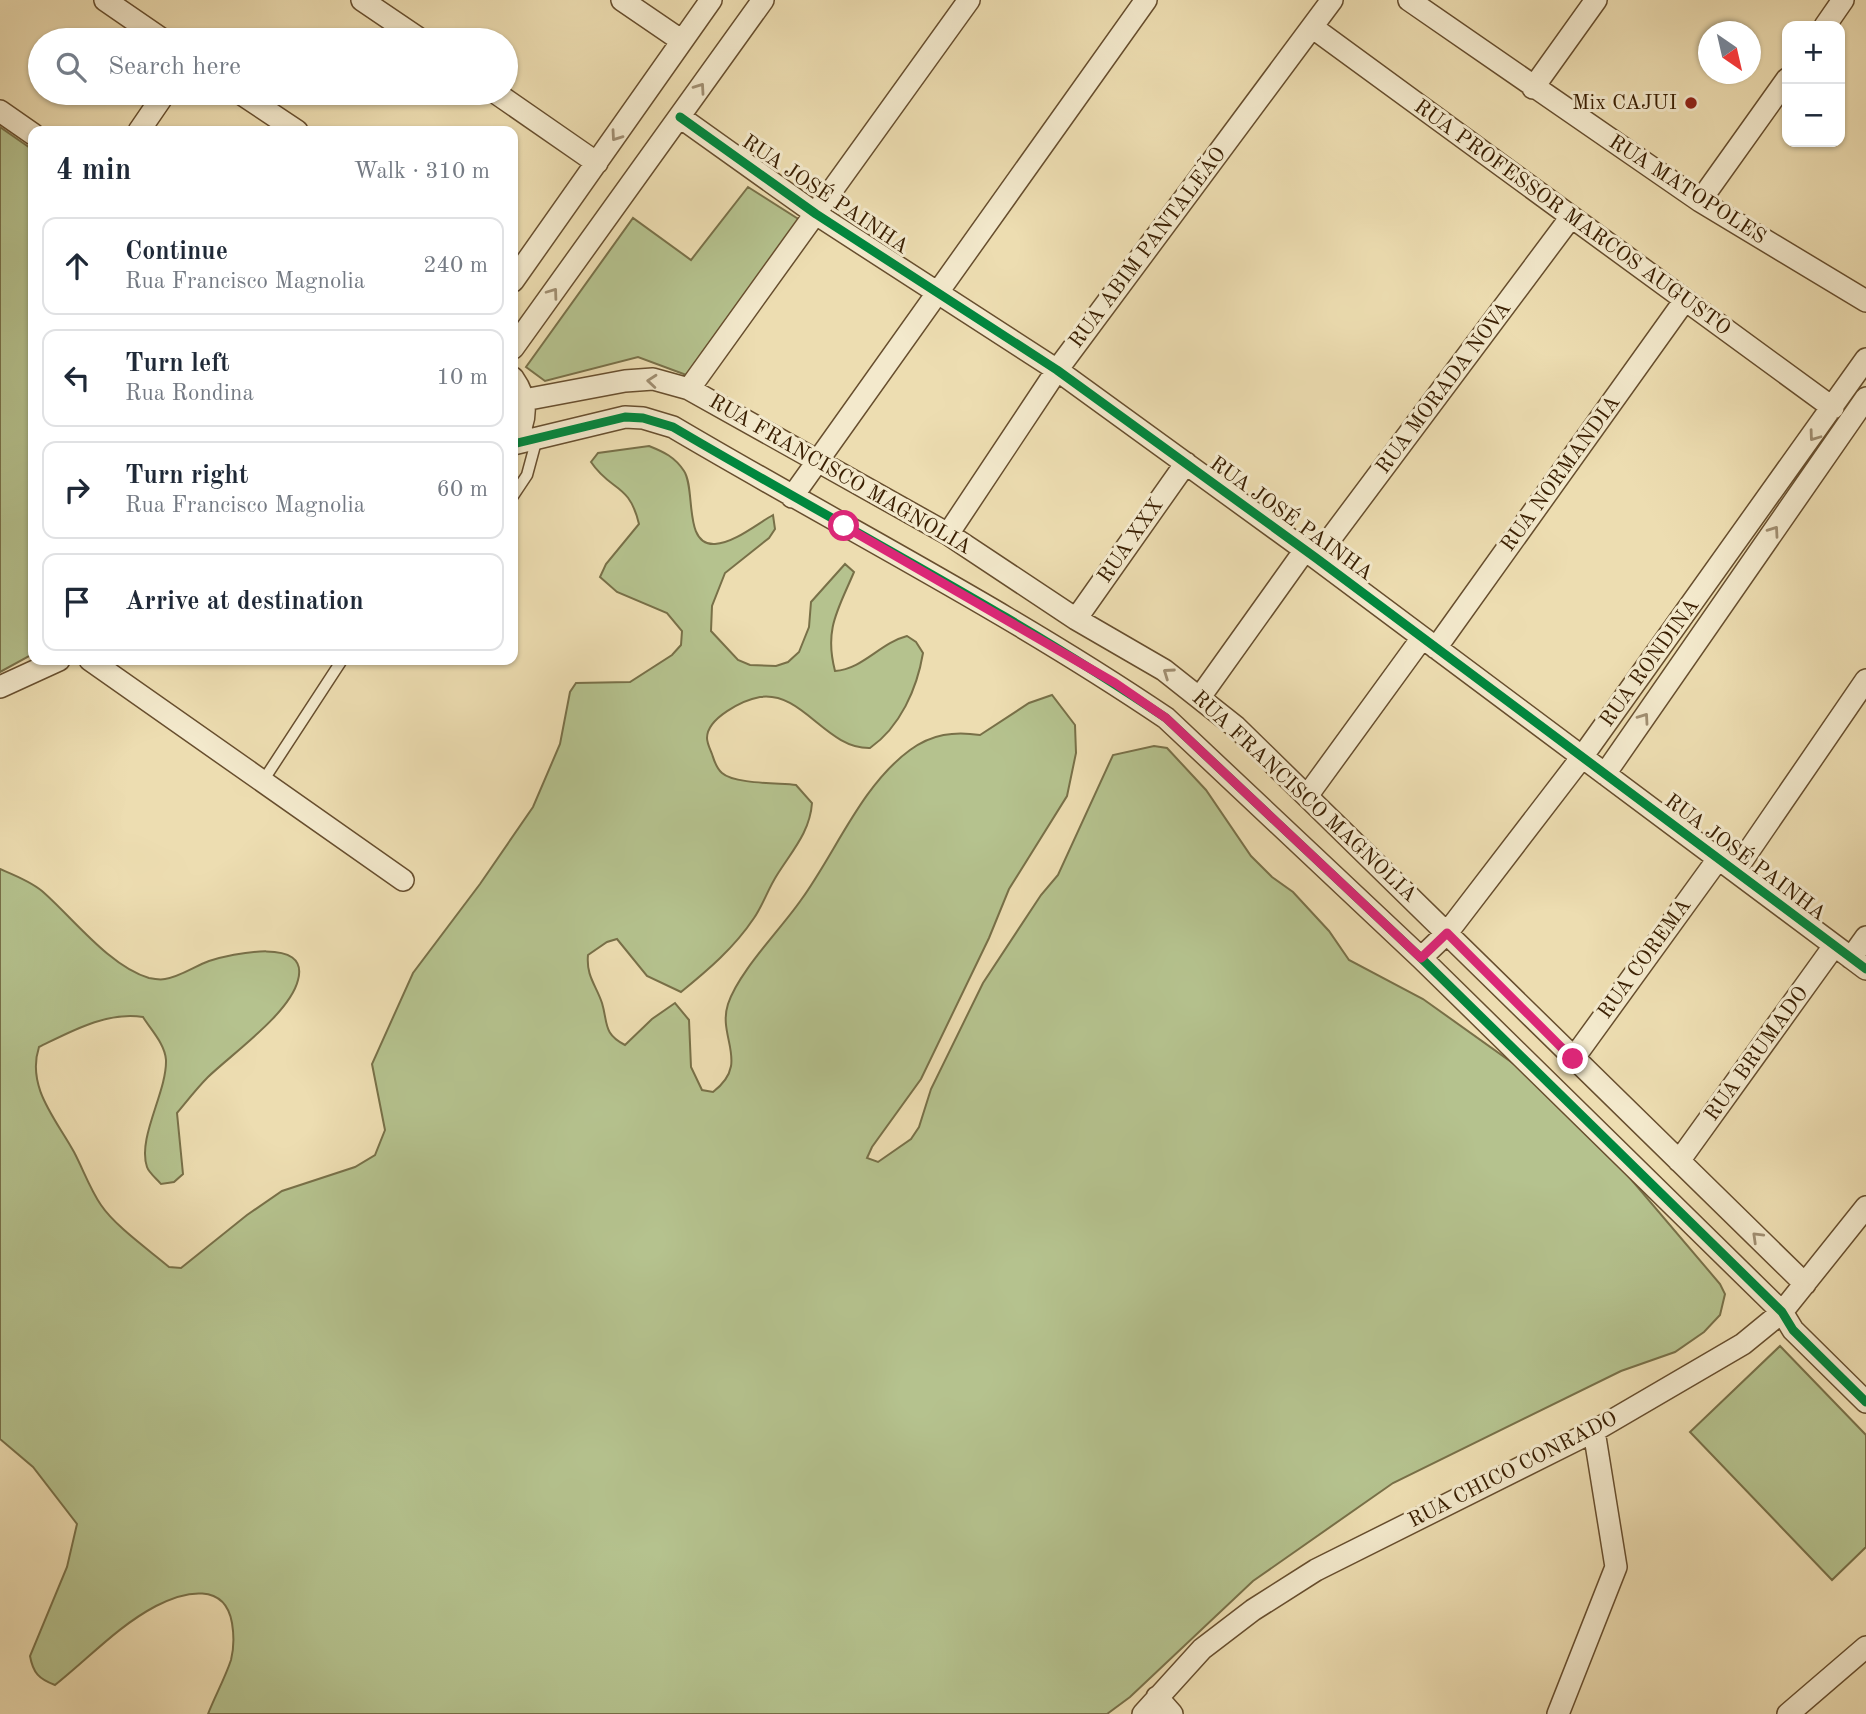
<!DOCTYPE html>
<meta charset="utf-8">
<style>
:root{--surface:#fff;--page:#f6f6f7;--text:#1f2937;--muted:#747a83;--line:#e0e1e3}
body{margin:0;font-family:"Old Standard TT",serif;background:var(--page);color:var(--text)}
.controls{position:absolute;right:21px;top:21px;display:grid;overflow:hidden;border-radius:14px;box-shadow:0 2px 5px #0004}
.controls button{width:63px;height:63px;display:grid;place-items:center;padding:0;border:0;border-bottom:2px solid var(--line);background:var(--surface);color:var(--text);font:35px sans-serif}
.compass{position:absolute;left:1698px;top:21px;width:63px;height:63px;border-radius:50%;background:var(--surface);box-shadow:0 2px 5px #0004;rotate:146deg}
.stop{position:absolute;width:21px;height:21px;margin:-16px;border:5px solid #db2777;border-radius:50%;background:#fff}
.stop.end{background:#db2777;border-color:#fff;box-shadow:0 2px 7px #0008}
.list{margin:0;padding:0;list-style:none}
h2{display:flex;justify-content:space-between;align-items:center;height:91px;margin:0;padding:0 28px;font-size:30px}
h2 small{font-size:23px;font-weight:400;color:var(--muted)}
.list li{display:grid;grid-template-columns:46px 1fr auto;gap:21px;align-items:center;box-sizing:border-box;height:98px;margin:0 14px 14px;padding:0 14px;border:2px solid var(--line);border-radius:14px}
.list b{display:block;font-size:26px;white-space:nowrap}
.list p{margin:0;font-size:23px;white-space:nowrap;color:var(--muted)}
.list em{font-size:23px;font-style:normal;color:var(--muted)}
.icon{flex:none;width:38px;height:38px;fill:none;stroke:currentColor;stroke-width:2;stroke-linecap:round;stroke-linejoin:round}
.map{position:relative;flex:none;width:1866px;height:1714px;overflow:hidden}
.search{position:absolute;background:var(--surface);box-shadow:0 2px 5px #0004;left:28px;top:28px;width:490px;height:77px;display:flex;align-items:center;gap:18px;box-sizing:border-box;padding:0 24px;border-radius:38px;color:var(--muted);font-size:26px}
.panel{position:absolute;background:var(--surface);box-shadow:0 2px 5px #0004;left:28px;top:126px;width:490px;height:539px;border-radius:14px}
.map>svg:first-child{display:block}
.green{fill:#b5c28e;stroke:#787048;stroke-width:2}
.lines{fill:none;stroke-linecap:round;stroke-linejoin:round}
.lane-casing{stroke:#674e2e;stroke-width:13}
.street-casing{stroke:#674e2e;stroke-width:24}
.lane{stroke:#f3e9cc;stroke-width:10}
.street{stroke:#f3e9cc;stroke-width:21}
.cycleway-casing{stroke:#f3e9cc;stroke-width:13}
.cycleway{stroke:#00873e;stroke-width:9}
.oneway{stroke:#a08e71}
.route{stroke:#db2777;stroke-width:9}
.poi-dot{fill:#8f2418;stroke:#f3e9cc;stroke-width:2.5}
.labels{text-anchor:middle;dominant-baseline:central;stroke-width:6;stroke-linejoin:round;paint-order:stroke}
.poi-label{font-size:21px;fill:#3a1f02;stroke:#f3e9cc;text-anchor:end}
.street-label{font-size:21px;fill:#3a1f02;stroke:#f3e9cc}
</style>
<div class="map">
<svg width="1866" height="1714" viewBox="0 0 1866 1714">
<rect width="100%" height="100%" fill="#edddb1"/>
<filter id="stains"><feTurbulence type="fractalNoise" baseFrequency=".00286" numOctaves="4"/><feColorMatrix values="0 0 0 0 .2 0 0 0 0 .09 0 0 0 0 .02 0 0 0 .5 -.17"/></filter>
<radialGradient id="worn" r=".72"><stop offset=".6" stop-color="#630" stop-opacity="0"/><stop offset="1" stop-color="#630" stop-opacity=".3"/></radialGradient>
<!-- green -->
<path class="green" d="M0,127L33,150V654L0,672Z
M748,187L803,222L689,376L638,357L545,381L526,367L633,218L691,260Z
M649,446C664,452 675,457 684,471C696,489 683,546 715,544C734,543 757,524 773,515L775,529L769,538L725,573L712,606L711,631L738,660L750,665L776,666L788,662L799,652L809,627L811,602L845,564L854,572C838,610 824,629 835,671C863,669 880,643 907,636L916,642L923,653C917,689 900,727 870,748C826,749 803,691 760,697C743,700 707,718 707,738C707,743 710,749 712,754C714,760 716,768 722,773C734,784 779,783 796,785L812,803C810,832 792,851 777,875C768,889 763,905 754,918C734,948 708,970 681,992L647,976L617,939L607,942L588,955C586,976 596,985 602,1003C608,1023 603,1034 625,1045L652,1019L675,1003L689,1020L691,1067L702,1090L713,1092C751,1063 717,1038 728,1004C739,971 781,929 801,900C836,852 861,786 910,750C932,734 954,731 980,735L1029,703L1052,695L1075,725L1076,753L1067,796L1009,889L989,938L921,1079L872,1147L867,1158L878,1162L911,1139L919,1127L931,1089L983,983L1041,895L1058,875L1113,755L1154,746L1167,748L1206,790L1251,856L1272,877L1293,892L1329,931L1349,960L1423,999L1538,1081L1590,1131L1720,1284L1725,1294L1720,1315L1704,1332L1675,1352L1621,1371L1393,1483L1253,1581L1130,1697L1107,1714H208C215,1696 225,1678 231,1660C234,1648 234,1635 232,1623C225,1582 185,1591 156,1606C118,1626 89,1658 55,1685C39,1679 33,1673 30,1656L67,1567L77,1524L33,1467L0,1439V869C14,875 30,881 42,891C72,917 110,967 149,978C154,979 160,980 165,979C180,977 195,966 209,961C231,954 310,936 298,980C290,1013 233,1053 208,1077C197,1088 187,1101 177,1113L183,1174L174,1182L161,1184C157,1179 149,1173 147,1167C137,1138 167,1092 166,1060C165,1044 151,1030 143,1017C107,1011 70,1032 39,1047C26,1087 56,1119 74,1152C83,1169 90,1189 101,1205C115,1226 149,1250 169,1267L181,1268L247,1215L282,1191L355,1167L375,1155L385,1130L372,1064L413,973L480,884L533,807L560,744L570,692L576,683L630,682L672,655L681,645L682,631L667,613L617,592L600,577L606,564L639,524C629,482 611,492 591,462L598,453Z
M1780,1346L1866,1435V1547L1832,1580L1690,1432Z"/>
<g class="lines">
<defs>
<path id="lane" d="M513,496L527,475L537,438
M263,781L342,660"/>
<path id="street" d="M105,0L163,40
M362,0L421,40
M622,0L682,41
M1409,0L1700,201L1866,301
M1825,26L1843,0
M1312,27L1833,408
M1533,88L1596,0
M240,93L297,131
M496,93L597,163
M0,111L33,134
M680,117L816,214L1057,370L1316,558L1866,969
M139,131L165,93
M1700,201L1787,79
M513,281L711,0
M513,348L763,0
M513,378C528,399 528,421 513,442
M689,389L969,0
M524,400L625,381L653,379L689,389L948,534L1076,619L1164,670L1236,727L1805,1284
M513,444L625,417L643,418L673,427C837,524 1008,611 1166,718L1421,958L1782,1312L1793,1330L1866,1402
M792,497L1146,0
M948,534L1057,370L1332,0
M1316,558L1571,217
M1076,619L1186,463
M1436,648L1685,300
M90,660L403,880
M0,687L59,660
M1200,697L1305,550
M1605,774L1866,398
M1307,796L1422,638
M1735,871L1866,680
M1421,958L1447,933L1582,757L1866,359
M1851,958L1866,937
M1573,1059L1718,859
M1679,1161L1834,946
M1157,1697L1172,1714
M1143,1714L1202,1649L1253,1610L1316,1570L1594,1431L1743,1344L1782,1312L1866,1207
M1558,1714L1616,1567L1594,1431
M1788,1714L1866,1647"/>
</defs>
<!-- lane casing -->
<use href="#lane" class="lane-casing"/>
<!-- street casing -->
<use href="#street" class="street-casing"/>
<!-- lane -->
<use href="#lane" class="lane"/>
<!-- street -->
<use href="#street" class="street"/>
<defs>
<path id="cycleway" d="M680,117L816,214L1057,370L1316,558L1866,969
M513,444L625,417L643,418L673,427C837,524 1008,611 1166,718L1421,958L1782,1312L1793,1330L1866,1402"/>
</defs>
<!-- cycleway casing -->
<use href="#cycleway" class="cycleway-casing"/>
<!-- cycleway -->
<use href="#cycleway" class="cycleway"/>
</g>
<!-- one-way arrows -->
<defs><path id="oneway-chevron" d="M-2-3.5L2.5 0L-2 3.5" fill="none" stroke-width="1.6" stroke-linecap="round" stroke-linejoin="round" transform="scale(1.75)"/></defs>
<g class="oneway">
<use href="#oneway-chevron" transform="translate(700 88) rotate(-55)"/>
<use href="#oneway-chevron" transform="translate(616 136) rotate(125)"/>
<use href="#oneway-chevron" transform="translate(553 293) rotate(-54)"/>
<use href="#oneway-chevron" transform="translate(652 381) rotate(-175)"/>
<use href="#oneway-chevron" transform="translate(1814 436) rotate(126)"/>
<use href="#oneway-chevron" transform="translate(1774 531) rotate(-55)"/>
<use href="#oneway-chevron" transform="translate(1168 673) rotate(-145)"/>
<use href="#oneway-chevron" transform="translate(1644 718) rotate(-55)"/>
<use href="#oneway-chevron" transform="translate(1757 1237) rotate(-136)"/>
</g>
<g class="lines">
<!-- route -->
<path class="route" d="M844,526L1115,683L1166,718L1421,958L1447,933L1573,1059"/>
</g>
<!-- markers -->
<circle class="poi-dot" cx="1691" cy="103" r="7"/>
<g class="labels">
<!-- poi labels -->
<g class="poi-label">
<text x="1677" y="103">Mix CAJUI</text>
</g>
<!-- street labels -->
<g class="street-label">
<text transform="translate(1687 190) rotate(33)">RUA MATOPOLES</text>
<text transform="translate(825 195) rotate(34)">RUA JOSÉ PAINHA</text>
<text transform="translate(1572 218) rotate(36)">RUA PROFESSOR MARCOS AUGUSTO</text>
<text transform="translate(1148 248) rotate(-53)">RUA ABIM PANTALEÃO</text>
<text transform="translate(1444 388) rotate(-53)">RUA MORADA NOVA</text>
<text transform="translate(1561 474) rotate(-54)">RUA NORMANDIA</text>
<text transform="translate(840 475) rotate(30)">RUA FRANCISCO MAGNOLIA</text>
<text transform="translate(1291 519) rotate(36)">RUA JOSÉ PAINHA</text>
<text transform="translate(1131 541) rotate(-55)">RUA XXX</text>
<text transform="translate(1650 663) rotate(-54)">RUA RONDINA</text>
<text transform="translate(1304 797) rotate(43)">RUA FRANCISCO MAGNOLIA</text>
<text transform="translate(1745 858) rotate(37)">RUA JOSÉ PAINHA</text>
<text transform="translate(1645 959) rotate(-54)">RUA COREMA</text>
<text transform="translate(1757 1054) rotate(-54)">RUA BRUMADO</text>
<text transform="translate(1513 1470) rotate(-27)">RUA CHICO CONRADO</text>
</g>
</g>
<rect width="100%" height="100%" filter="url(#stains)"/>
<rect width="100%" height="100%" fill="url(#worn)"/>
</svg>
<div class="controls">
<button>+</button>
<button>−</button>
</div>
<svg class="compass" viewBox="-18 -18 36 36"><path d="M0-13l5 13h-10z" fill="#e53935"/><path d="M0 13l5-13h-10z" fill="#747a83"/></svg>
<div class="stop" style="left:844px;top:526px"></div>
<div class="stop end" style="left:1573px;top:1059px"></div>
<div class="search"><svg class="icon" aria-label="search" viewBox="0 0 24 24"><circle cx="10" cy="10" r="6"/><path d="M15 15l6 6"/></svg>Search here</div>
<section class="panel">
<h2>4 min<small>Walk · 310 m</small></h2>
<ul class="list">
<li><svg class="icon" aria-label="ahead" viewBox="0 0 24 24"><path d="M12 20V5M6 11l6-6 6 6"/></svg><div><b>Continue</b><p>Rua Francisco Magnolia</p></div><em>240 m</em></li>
<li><svg class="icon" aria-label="left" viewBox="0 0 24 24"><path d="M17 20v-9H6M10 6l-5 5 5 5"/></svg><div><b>Turn left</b><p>Rua Rondina</p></div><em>10 m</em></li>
<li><svg class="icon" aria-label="right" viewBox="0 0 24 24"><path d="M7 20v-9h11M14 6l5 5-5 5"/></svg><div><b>Turn right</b><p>Rua Francisco Magnolia</p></div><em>60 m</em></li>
<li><svg class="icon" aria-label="arrive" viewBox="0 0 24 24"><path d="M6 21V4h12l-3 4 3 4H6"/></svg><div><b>Arrive at destination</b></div></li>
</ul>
</section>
</div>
